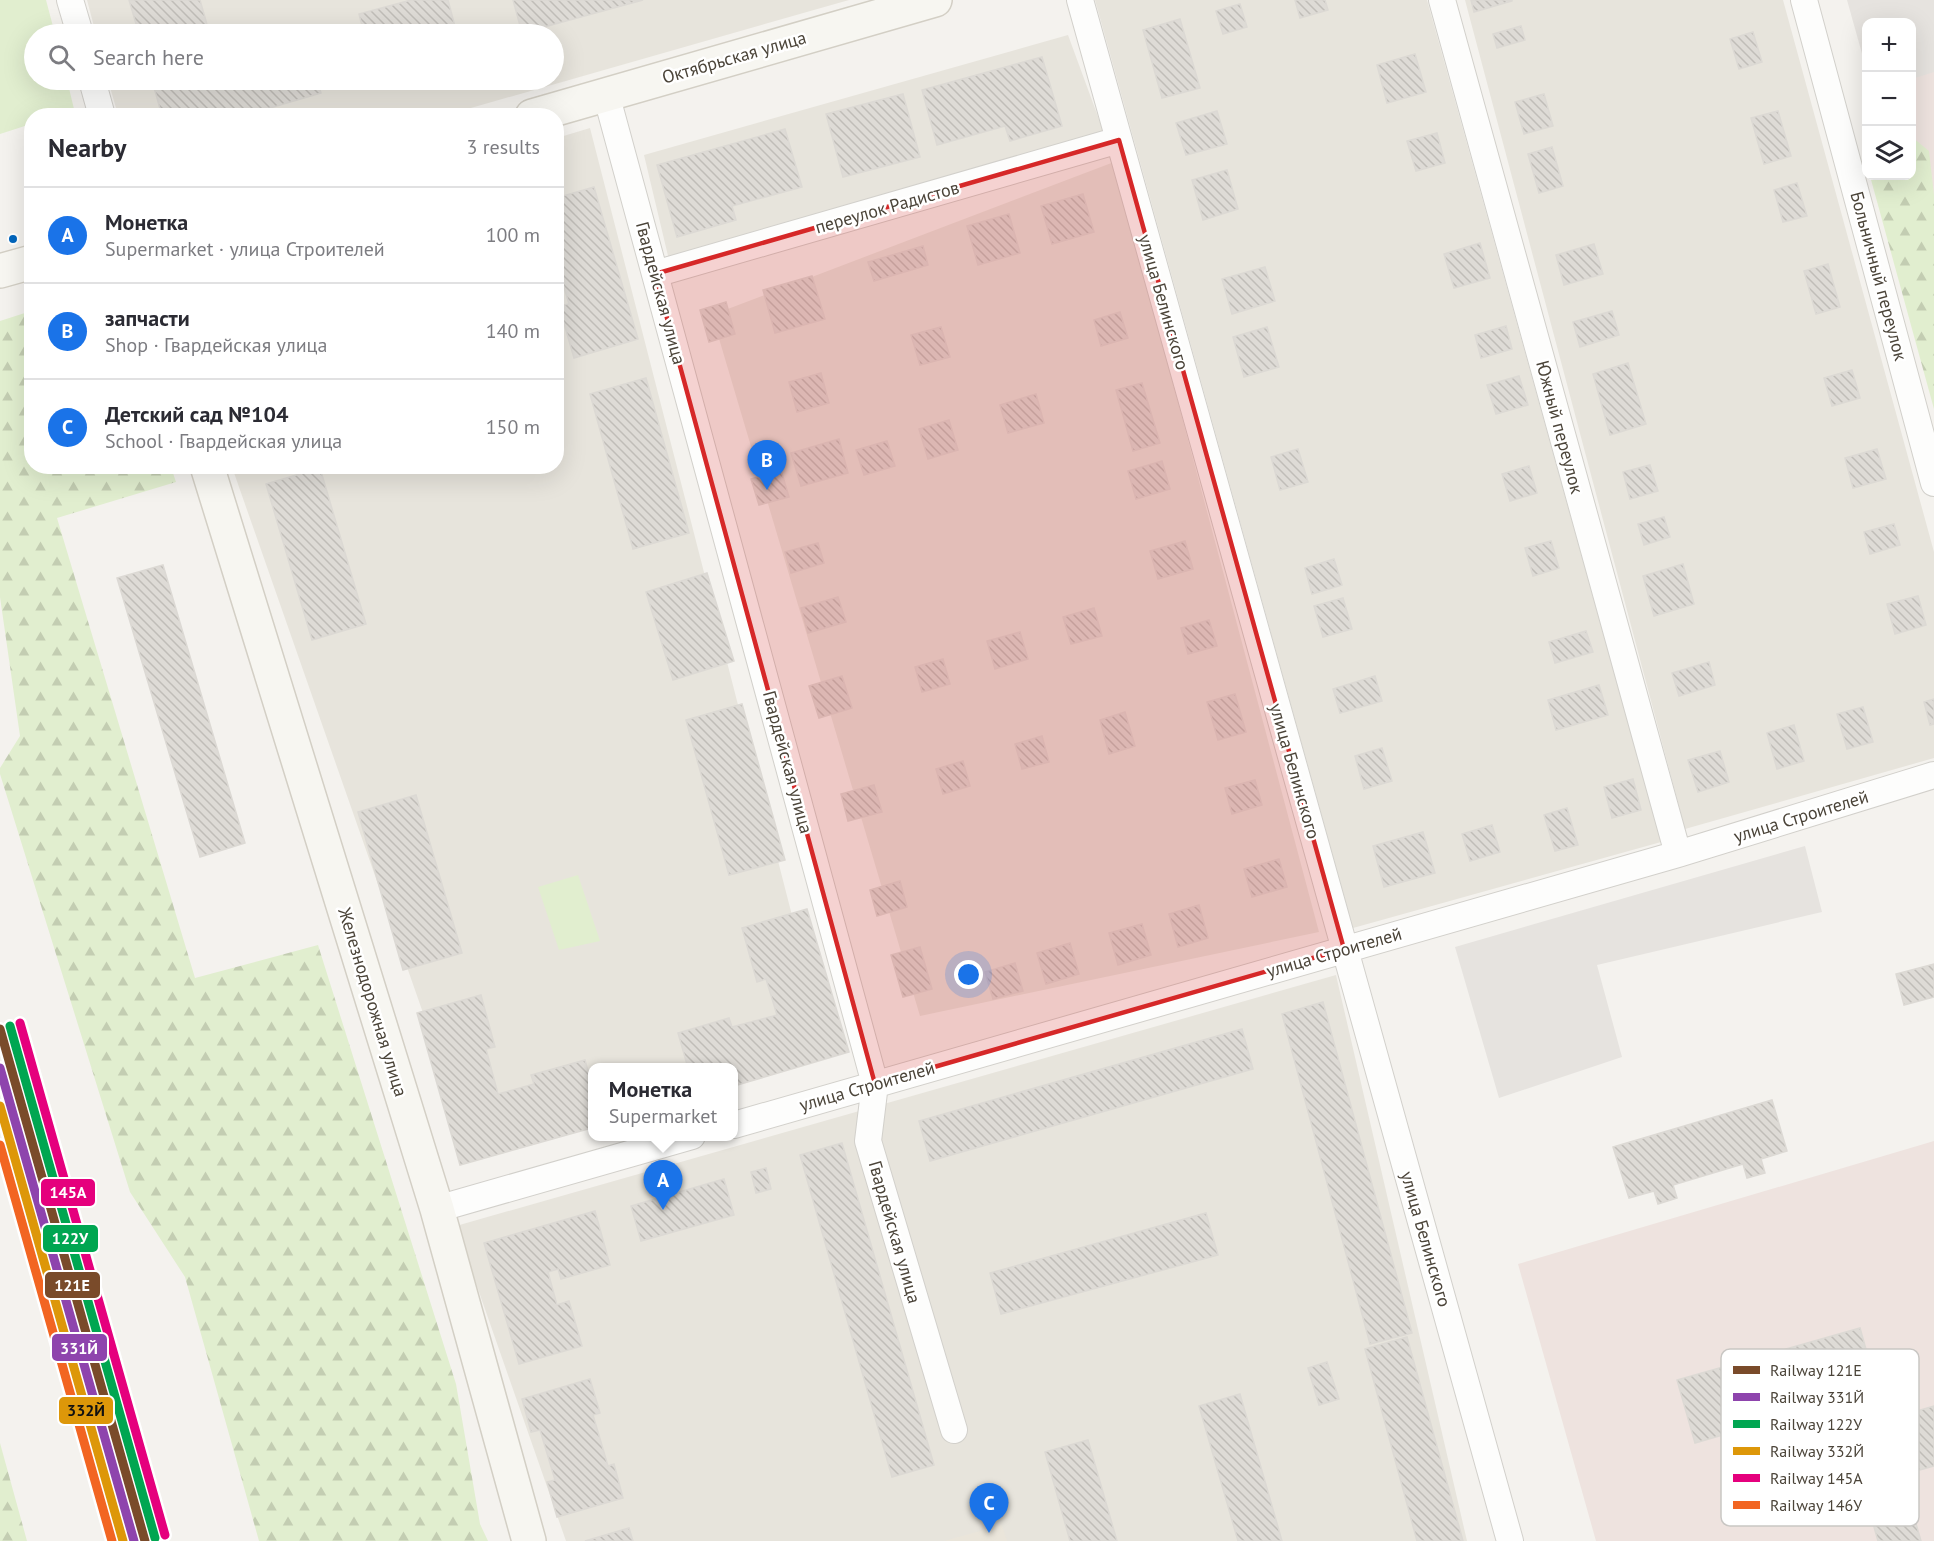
<!DOCTYPE html>
<meta charset="utf-8">
<style>
:root{--surface:#fff;--page:#f2f2f3;--text:#2b2b33;--muted:#7c7c81;--line:#e1e1e2;--accent:#1a73e8}
body{margin:0;font-family:"PT Sans",sans-serif;background:var(--page);color:var(--text)}
.controls{position:absolute;right:18px;top:18px;display:grid;overflow:hidden;border-radius:12px;box-shadow:0 6px 24px #0002}
.controls button{width:54px;height:54px;display:grid;place-items:center;padding:0;border:0;border-bottom:2px solid var(--line);background:var(--surface);color:var(--text);font:30px sans-serif}
.you{position:absolute;left:969px;top:975px;width:21px;height:21px;margin:-15px;border:4px solid #fff;border-radius:50%;background:#1a73e8;box-shadow:0 0 0 9px #1a73e833}
.badge{display:grid;place-items:center;width:39px;height:39px;border-radius:50%;background:var(--accent);color:#fff;font-size:20px;font-weight:700}
.pin{position:absolute;translate:-50% -50px;filter:drop-shadow(0 2px 3px #0008)}
.pin::after{content:'';position:absolute;top:32px;width:21px;height:18px;background:inherit;clip-path:polygon(0 0,100% 0,50% 100%)}
.popup{position:absolute;left:588px;top:1063px;width:150px;height:78px;box-sizing:border-box;display:grid;place-content:center;border-radius:12px;background:var(--surface);filter:drop-shadow(0 2px 4px #0005);font-size:20px;white-space:nowrap;color:var(--muted)}
.popup b{font-size:22px;color:var(--text)}
.popup::after{content:'';position:absolute;left:50%;top:100%;margin-left:-12px;border:12px solid transparent;border-top-color:var(--surface)}
.list{margin:0;padding:0;list-style:none}
h2{display:flex;justify-content:space-between;align-items:center;height:78px;margin:0;padding:0 24px;font-size:26px}
h2 small{font-size:20px;font-weight:400;color:var(--muted)}
.list li{display:grid;grid-template-columns:39px 1fr auto;gap:18px;align-items:center;box-sizing:border-box;height:96px;padding:0 24px;border-top:2px solid var(--line)}
.list b{display:block;font-size:22px;white-space:nowrap}
.list p{margin:0;font-size:20px;white-space:nowrap;color:var(--muted)}
.list em{font-size:20px;font-style:normal;color:var(--muted)}
.icon{flex:none;width:33px;height:33px;fill:none;stroke:currentColor;stroke-width:2;stroke-linecap:round;stroke-linejoin:round}
.map{position:relative;flex:none;width:1934px;height:1541px;overflow:hidden}
.search{position:absolute;background:var(--surface);box-shadow:0 6px 24px #0002;left:24px;top:24px;width:540px;height:66px;display:flex;align-items:center;gap:15px;box-sizing:border-box;padding:0 21px;border-radius:33px;color:var(--muted);font-size:22px}
.panel{position:absolute;background:var(--surface);box-shadow:0 6px 24px #0002;left:24px;top:108px;width:540px;height:366px;border-radius:24px}
.map>svg:first-child{display:block}
.residential{fill:#e7e4dc}
.education{fill:#eae5da}
.medical{fill:#eee3df}
.green{fill:#e1eecf}
.forest{fill:url(#forest-firs)}
.parking{fill:#e6e3df}
.building{fill:url(#building-back-hatch);stroke:#dcd9d4;stroke-width:1.5}
.lines{fill:none;stroke-linecap:round;stroke-linejoin:round}
.street-casing{stroke:#d2d0cb;stroke-width:28}
.secondary-casing{stroke:#d3cfc5;stroke-width:36}
.street{stroke:#fdfdfc;stroke-width:26}
.secondary{stroke:#f7f6f1;stroke-width:33}
.rail-1-casing{stroke:#fff;stroke-width:14}
.rail-2-casing{stroke:#fff;stroke-width:14}
.rail-3-casing{stroke:#fff;stroke-width:14}
.rail-4-casing{stroke:#fff;stroke-width:14}
.rail-5-casing{stroke:#fff;stroke-width:14}
.rail-6-casing{stroke:#fff;stroke-width:14}
.rail-1{stroke:#7a4b2a;stroke-width:9}
.rail-2{stroke:#8e44ad;stroke-width:9}
.rail-3{stroke:#00a651;stroke-width:9}
.rail-4{stroke:#dd9709;stroke-width:9}
.rail-5{stroke:#e5007d;stroke-width:9}
.rail-6{stroke:#f26522;stroke-width:9}
.marked{fill:#d62828;fill-opacity:0.2;stroke:#d62828;stroke-width:4.5;stroke-linejoin:round}
.bus-dot{fill:#0065bd;stroke:#fff;stroke-width:2}
.labels{text-anchor:middle;dominant-baseline:central;stroke-width:5;stroke-linejoin:round;paint-order:stroke}
.street-label{font-size:18px;fill:#4b4439;stroke:#fff}
.key{fill:#fff;stroke:#c9c7c4;stroke-width:1.5}
.key-label{font-size:16px;fill:#4b4439}
.line-badge{stroke:#fff;stroke-width:2}
.badge-label{font-size:16px;text-anchor:middle;font-weight:bold;fill:#fff}
.pale-badge-label{font-size:16px;text-anchor:middle;font-weight:bold;fill:#111}
</style>
<div class="map">
<svg width="1934" height="1541" viewBox="0 0 1934 1541">
<defs>
<pattern id="forest-firs" width="22" height="20" patternUnits="userSpaceOnUse" patternTransform="scale(1.5)"><rect width="22" height="20" fill="#e1eecf"/><path d="M5 1l3.5 6h-7zM16 11l3.5 6h-7z" fill="#c3cdb2"/></pattern>
<pattern id="building-back-hatch" width="6" height="6" patternUnits="userSpaceOnUse" patternTransform="scale(1.5)"><rect width="6" height="6" fill="#dedbd6"/><path d="M-1 5l2 2M0 0l6 6M5-1l2 2" fill="none" stroke="#c0bdb8"/></pattern>
</defs>
<rect width="100%" height="100%" fill="#f4f2ee"/>
<!-- residential -->
<path class="residential" d="M87,0H849L443,116L118,115L108,80H554V34H96Z
M1095,0H1427L1661,842L1353,928Z
M1465,0H1783L1934,552V758L1685,829Z
M1068,35L1104,133L669,260L644,155Z
M590,128L825,1044L734,1072V1068H592V1114L471,1150L232,467L556,466L557,138Z
M1114,162L1319,932L920,1016L712,315Z
M1336,975L1467,1541H566L456,1226Z"/>
<!-- education -->
<path class="education" d="M1002,1525L1007,1541H944Z"/>
<!-- medical -->
<path class="medical" d="M1850,0H1934V307L1912,176V22H1866Z
M1934,1141V1541H1596L1518,1264Z"/>
<!-- green -->
<path class="green" d="M0,0H46L55,34H34V80H67L74,109L55,115L32,116L31,124L0,134Z
M578,875L600,941L559,950L538,887Z"/>
<!-- forest -->
<path class="forest" d="M1912,137L1929,151L1934,195V409L1870,176H1912Z
M31,311L32,466L171,467L176,482L57,518L195,978L318,945L456,1384L480,1524L488,1541H259L185,1277L130,1192L0,774V768L20,736L0,597V321Z
M0,1443L27,1541H0Z"/>
<!-- parking -->
<path class="parking" d="M1847,0H1934V72L1912,79V22H1866V68Z
M1805,846L1822,912L1597,965L1622,1057L1499,1098L1455,947Z"/>
<!-- building -->
<path class="building" d="M129,0H200L208,28L199,31L200,34H139Z
M411,0H448L457,34H364L359,14Z
M513,0H643L522,33Z
M1295,0H1325L1328,10L1300,18Z
M1471,0H1512V1L1474,12Z
M1240,4L1247,27L1223,34L1216,11Z
M1180,19L1200,88L1162,98L1143,30Z
M1521,26L1525,40L1497,48L1493,34Z
M1753,32L1762,62L1739,69L1730,39Z
M1415,54L1426,92L1387,103L1377,65Z
M1042,57L1062,126L1010,141L1005,126L937,145L922,90Z
M152,80H317L321,93L243,116H162Z
M903,94L920,157L843,177L826,114Z
M1544,94L1553,126L1524,134L1515,102Z
M1217,111L1227,144L1186,155L1176,123Z
M1778,111L1791,156L1764,164L1751,118Z
M785,129L802,187L732,206L736,220L677,237L657,165Z
M1437,133L1445,163L1416,171L1407,141Z
M1552,147L1563,186L1539,193L1528,154Z
M1227,170L1238,209L1203,220L1192,180Z
M1797,183L1807,216L1783,222L1774,190Z
M594,187L638,339L574,358L559,306L569,304L556,261V198Z
M1083,194L1094,232L1052,244L1041,206Z
M1009,214L1020,253L978,265L967,226Z
M1480,243L1490,278L1454,288L1444,254Z
M1594,244L1603,274L1564,285L1556,255Z
M923,246L928,265L874,281L868,262Z
M1828,264L1840,307L1816,314L1804,271Z
M1265,267L1275,301L1232,314L1222,279Z
M812,276L825,319L775,333L763,290Z
M726,302L735,334L709,342L700,310Z
M1612,311L1619,335L1580,347L1573,322Z
M1120,312L1128,338L1101,346L1094,320Z
M1506,326L1512,349L1481,358L1475,335Z
M941,327L950,357L920,365L911,335Z
M1267,327L1279,367L1244,377L1233,337Z
M1628,363L1646,424L1610,435L1593,374Z
M1852,370L1860,398L1832,406L1824,378Z
M821,373L829,403L797,412L789,382Z
M1519,376L1528,405L1496,414L1487,385Z
M646,378L689,533L633,549L590,394Z
M1142,383L1160,443L1133,451L1116,390Z
M1036,394L1044,423L1008,433L1000,405Z
M949,420L958,450L928,459L919,429Z
M839,439L848,473L801,486L791,453Z
M887,441L895,466L864,475L856,450Z
M1298,449L1308,482L1280,490L1271,457Z
M1877,449L1886,479L1853,488L1845,458Z
M1162,461L1170,489L1136,499L1128,471Z
M1650,465L1658,491L1630,499L1623,472Z
M1529,466L1537,493L1510,501L1502,474Z
M320,468L366,624L312,640L266,484Z
M781,470L789,497L759,505L751,479Z
M1664,517L1670,537L1644,545L1638,524Z
M1894,524L1900,545L1870,554L1864,532Z
M1185,541L1193,569L1158,579L1150,551Z
M1551,541L1559,568L1533,576L1525,548Z
M818,543L824,563L791,573L785,552Z
M1334,559L1342,585L1312,594L1305,568Z
M1683,564L1694,604L1654,616L1643,576Z
M163,565L245,843L200,857L117,578Z
M707,573L734,661L673,680L646,592Z
M1918,596L1926,625L1895,634L1887,604Z
M838,597L846,622L808,633L801,608Z
M1343,598L1352,629L1323,637L1314,606Z
M1094,608L1102,636L1071,644L1063,617Z
M1209,620L1217,646L1188,654L1181,628Z
M1586,631L1593,652L1555,663L1549,642Z
M1020,632L1028,659L995,669L987,641Z
M943,659L950,684L922,692L915,667Z
M1709,662L1715,685L1679,696L1672,673Z
M842,676L852,708L819,718L809,686Z
M1375,676L1382,701L1340,713L1333,689Z
M1599,685L1608,715L1556,730L1548,700Z
M1235,694L1246,732L1218,740L1207,702Z
M1934,699V724L1930,725L1924,702Z
M742,704L785,860L729,875L686,720Z
M1863,707L1873,742L1847,749L1837,714Z
M1125,712L1135,746L1109,754L1100,720Z
M1794,725L1804,761L1777,769L1767,733Z
M1042,736L1049,762L1022,769L1015,744Z
M1382,748L1392,781L1364,789L1355,756Z
M1720,751L1729,782L1698,792L1688,760Z
M963,761L970,786L943,794L936,769Z
M1633,779L1641,810L1612,818L1604,787Z
M1255,780L1262,805L1232,814L1225,788Z
M874,785L882,812L848,821L841,794Z
M416,795L462,953L403,970L358,812Z
M1567,808L1578,845L1555,851L1544,815Z
M1492,825L1500,852L1470,861L1462,834Z
M1423,832L1435,873L1384,887L1373,846Z
M1279,859L1287,887L1252,897L1244,869Z
M900,881L907,907L877,916L870,890Z
M1199,905L1208,938L1178,947L1169,914Z
M807,909L849,1052L734,1086V1068H688L678,1033L729,1018L732,1027L777,1015L766,979L757,982L742,928Z
M1142,924L1151,955L1118,965L1109,933Z
M1070,943L1079,974L1046,984L1037,953Z
M920,947L932,989L903,997L891,955Z
M1015,963L1023,991L993,999L985,972Z
M1934,964V997L1904,1005L1896,974Z
M481,995L495,1047L486,1049L498,1094L534,1084L531,1075L585,1060L592,1085V1128L460,1165L417,1013Z
M1323,1002L1412,1333L1370,1344L1282,1014Z
M1242,1029L1253,1069L930,1161L919,1121Z
M1772,1100L1787,1151L1761,1159L1765,1173L1747,1178L1743,1164L1673,1185L1677,1198L1658,1204L1654,1191L1629,1198L1613,1147Z
M842,1143L934,1465L892,1477L800,1155Z
M766,1168L771,1189L756,1193L751,1172Z
M724,1179L734,1215L641,1241L631,1206Z
M595,1211L610,1265L561,1279L558,1269L548,1272L557,1305L569,1301L582,1346L519,1364L484,1243Z
M1206,1213L1218,1255L1001,1314L990,1273Z
M1860,1328L1886,1420L1934,1406V1466L1902,1475L1921,1541H1878L1835,1390L1737,1418L1740,1430L1695,1443L1677,1380Z
M1407,1337L1463,1541H1417L1365,1349Z
M1327,1362L1339,1399L1319,1405L1308,1368Z
M590,1379L600,1413L593,1415L608,1466L614,1464L623,1498L557,1517L547,1482L555,1480L540,1430L531,1432L522,1399Z
M1240,1394L1282,1541H1238L1199,1406Z
M1088,1440L1117,1541H1070L1045,1452Z
M629,1528L633,1541H585Z"/>
<g class="lines">
<defs>
<path id="street" d="M70,0L80,34
M1080,0L1510,1541
M1442,0L1678,854
M1804,0L1934,483
M92,80L102,116
M606,94L875,1084L868,1141L954,1430
M655,274L1119,140
M734,1125L1678,854L1934,775
M437,1209L692,1136"/>
<path id="secondary" d="M532,116L935,0
M0,271L32,262
M207,466L437,1209L529,1541"/>
</defs>
<!-- street casing -->
<use href="#street" class="street-casing"/>
<!-- secondary casing -->
<use href="#secondary" class="secondary-casing"/>
<!-- street -->
<use href="#street" class="street"/>
<!-- secondary -->
<use href="#secondary" class="secondary"/>
<defs>
<path id="rail-1" d="M0,1029L145,1541"/>
<path id="rail-2" d="M0,1068L134,1541"/>
<path id="rail-3" d="M10,1026L155,1538"/>
<path id="rail-4" d="M0,1106L123,1541"/>
<path id="rail-5" d="M20,1023L165,1535"/>
<path id="rail-6" d="M0,1145L112,1541"/>
</defs>
<!-- rail-1 casing -->
<use href="#rail-1" class="rail-1-casing"/>
<!-- rail-2 casing -->
<use href="#rail-2" class="rail-2-casing"/>
<!-- rail-3 casing -->
<use href="#rail-3" class="rail-3-casing"/>
<!-- rail-4 casing -->
<use href="#rail-4" class="rail-4-casing"/>
<!-- rail-5 casing -->
<use href="#rail-5" class="rail-5-casing"/>
<!-- rail-6 casing -->
<use href="#rail-6" class="rail-6-casing"/>
<!-- rail-1 -->
<use href="#rail-1" class="rail-1"/>
<!-- rail-2 -->
<use href="#rail-2" class="rail-2"/>
<!-- rail-3 -->
<use href="#rail-3" class="rail-3"/>
<!-- rail-4 -->
<use href="#rail-4" class="rail-4"/>
<!-- rail-5 -->
<use href="#rail-5" class="rail-5"/>
<!-- rail-6 -->
<use href="#rail-6" class="rail-6"/>
</g>
<!-- marked area -->
<path class="marked" d="M1119,140L1344,949L875,1084L655,274Z"/>
<!-- markers -->
<circle class="bus-dot" cx="13" cy="239" r="5"/>
<g class="labels">
<!-- street labels -->
<g class="street-label">
<text transform="translate(734 57) rotate(-16)">Октябрьская улица</text>
<text transform="translate(887 207) rotate(-16)">переулок Радистов</text>
<text transform="translate(1879 276) rotate(75)">Больничный переулок</text>
<text transform="translate(661 293) rotate(75)">Гвардейская улица</text>
<text transform="translate(1164 302) rotate(74)">улица Белинского</text>
<text transform="translate(1560 427) rotate(75)">Южный переулок</text>
<text transform="translate(788 762) rotate(75)">Гвардейская улица</text>
<text transform="translate(1295 771) rotate(74)">улица Белинского</text>
<text transform="translate(1801 816) rotate(-17)">улица Строителей</text>
<text transform="translate(1334 952) rotate(-16)">улица Строителей</text>
<text transform="translate(373 1002) rotate(73)">Железнодорожная улица</text>
<text transform="translate(867 1086) rotate(-16)">улица Строителей</text>
<text transform="translate(895 1232) rotate(74)">Гвардейская улица</text>
<text transform="translate(1426 1239) rotate(74)">улица Белинского</text>
</g>
</g>
<!-- legend -->
<rect x="1721" y="1349" width="198" height="177" rx="9" class="key"/>
<rect x="1733" y="1366" width="27" height="8" fill="#7a4b2a"/>
<rect x="1733" y="1393" width="27" height="8" fill="#8e44ad"/>
<rect x="1733" y="1420" width="27" height="8" fill="#00a651"/>
<rect x="1733" y="1447" width="27" height="8" fill="#dd9709"/>
<rect x="1733" y="1474" width="27" height="8" fill="#e5007d"/>
<rect x="1733" y="1501" width="27" height="8" fill="#f26522"/>
<g class="key-label">
<text x="1770" y="1376">Railway 121Е</text>
<text x="1770" y="1403">Railway 331Й</text>
<text x="1770" y="1430">Railway 122У</text>
<text x="1770" y="1457">Railway 332Й</text>
<text x="1770" y="1484">Railway 145А</text>
<text x="1770" y="1511">Railway 146У</text>
</g>
<g class="line-badge">
<rect x="40" y="1178" width="56" height="29" rx="6" fill="#e5007d"/>
<rect x="42" y="1224" width="57" height="29" rx="6" fill="#00a651"/>
<rect x="44" y="1271" width="57" height="28" rx="6" fill="#7a4b2a"/>
<rect x="51" y="1333" width="57" height="29" rx="6" fill="#8e44ad"/>
<rect x="58" y="1396" width="56" height="29" rx="6" fill="#dd9709"/>
</g>
<g class="badge-label">
<text x="68" y="1198">145А</text>
<text x="70" y="1244">122У</text>
<text x="72" y="1291">121Е</text>
<text x="79" y="1354">331Й</text>
</g>
<g class="pale-badge-label">
<text x="86" y="1416">332Й</text>
</g>
</svg>
<div class="controls">
<button>+</button>
<button>−</button>
<button><svg class="icon" aria-label="layers" viewBox="0 0 24 24"><path d="M12 4l9 5-9 5-9-5zM3 14l9 5 9-5"/></svg></button>
</div>
<div class="you"></div>
<div class="pin badge" style="left:663px;top:1210px">A</div>
<div class="popup"><b>Монетка</b>Supermarket</div>
<div class="pin badge" style="left:767px;top:490px">B</div>
<div class="pin badge" style="left:989px;top:1533px">C</div>
<div class="search"><svg class="icon" aria-label="search" viewBox="0 0 24 24"><circle cx="10" cy="10" r="6"/><path d="M15 15l6 6"/></svg>Search here</div>
<section class="panel">
<h2>Nearby<small>3 results</small></h2>
<ul class="list">
<li><span class="badge">A</span><div><b>Монетка</b><p>Supermarket · улица Строителей</p></div><em>100 m</em></li>
<li><span class="badge">B</span><div><b>запчасти</b><p>Shop · Гвардейская улица</p></div><em>140 m</em></li>
<li><span class="badge">C</span><div><b>Детский сад №104</b><p>School · Гвардейская улица</p></div><em>150 m</em></li>
</ul>
</section>
</div>
